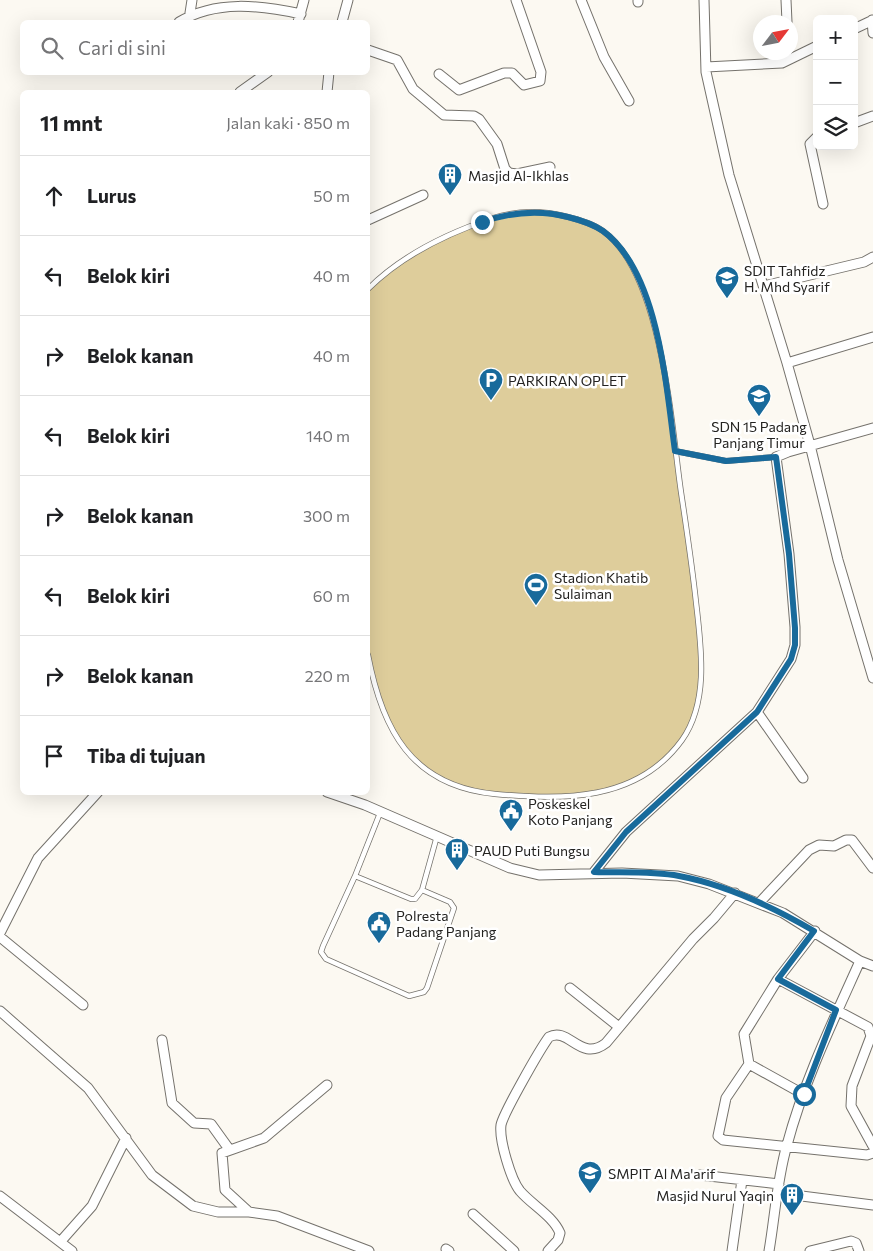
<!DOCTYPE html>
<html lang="id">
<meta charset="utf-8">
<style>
:root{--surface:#fff;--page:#f6f6f6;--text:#202124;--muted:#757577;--line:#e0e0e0}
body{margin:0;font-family:Commissioner,sans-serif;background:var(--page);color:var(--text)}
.controls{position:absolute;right:15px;top:15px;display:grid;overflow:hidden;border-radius:8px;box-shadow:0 5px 20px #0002}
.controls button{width:45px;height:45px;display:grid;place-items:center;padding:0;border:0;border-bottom:1px solid var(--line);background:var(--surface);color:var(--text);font:25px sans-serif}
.compass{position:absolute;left:753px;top:15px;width:45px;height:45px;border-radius:50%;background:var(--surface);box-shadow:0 5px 20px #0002;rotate:58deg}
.stop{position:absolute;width:15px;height:15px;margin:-11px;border:4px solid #186a9b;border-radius:50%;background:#fff}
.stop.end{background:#186a9b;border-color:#fff;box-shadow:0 1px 5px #0008}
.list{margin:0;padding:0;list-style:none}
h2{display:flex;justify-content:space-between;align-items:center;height:65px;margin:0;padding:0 20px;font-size:21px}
h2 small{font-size:16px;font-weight:400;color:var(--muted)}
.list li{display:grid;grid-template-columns:32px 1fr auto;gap:15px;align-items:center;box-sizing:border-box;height:80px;padding:0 20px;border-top:1px solid var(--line)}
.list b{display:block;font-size:19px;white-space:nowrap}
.list em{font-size:16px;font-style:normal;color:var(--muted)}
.icon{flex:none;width:28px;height:28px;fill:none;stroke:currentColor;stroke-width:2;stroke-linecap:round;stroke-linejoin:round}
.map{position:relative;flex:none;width:873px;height:1251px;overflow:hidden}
.search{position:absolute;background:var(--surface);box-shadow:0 5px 20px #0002;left:20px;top:20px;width:350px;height:55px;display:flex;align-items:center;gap:12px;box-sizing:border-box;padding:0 18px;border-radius:8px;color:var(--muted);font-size:19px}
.panel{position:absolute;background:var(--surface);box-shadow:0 5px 20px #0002;left:20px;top:90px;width:350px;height:705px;border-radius:8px}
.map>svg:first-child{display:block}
.green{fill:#decd9b}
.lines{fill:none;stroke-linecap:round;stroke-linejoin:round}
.service-casing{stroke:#75726c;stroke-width:6}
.minor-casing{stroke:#75726c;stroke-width:11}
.service{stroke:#fff;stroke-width:4.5}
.minor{stroke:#fff;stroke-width:9}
.route{stroke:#186a9b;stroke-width:6}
.labels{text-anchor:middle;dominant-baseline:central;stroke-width:5;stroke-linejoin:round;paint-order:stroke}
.poi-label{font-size:14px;fill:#242321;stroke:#fff;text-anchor:start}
</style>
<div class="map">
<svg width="873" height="1251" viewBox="0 0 873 1251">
<rect width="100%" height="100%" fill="#fcf9f2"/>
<!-- green -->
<path class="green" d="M523,213C552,216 588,217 610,239C631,260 642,288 651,316C663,354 665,398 672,438C679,487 687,536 692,586C697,627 708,684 690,723C678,748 654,774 628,783C570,804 457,804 411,756C407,751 404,744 400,739C382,710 374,680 368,647V291C406,254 470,221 523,213Z"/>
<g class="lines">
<defs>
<path id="service" d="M368,289C401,256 448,233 493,218C516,211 540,210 564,216C577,219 592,223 603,231C662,273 671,423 681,492C686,525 691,559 695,593C700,640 711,699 682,740C637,802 563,800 495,794C411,786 382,729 368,655
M675,451L726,461L776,457
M380,813L355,876L323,946L321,952L326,959L409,996L424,992L427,988L454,908L450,902L422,890
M355,876L411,899H415L422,890L437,836"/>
<path id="minor" d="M581,0L604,57L629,101
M638,0V2
M704,0L706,72L729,175L787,363L810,445L838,560L873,678
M786,0L787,22
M190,13L192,0
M872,20L873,33
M179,22C216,0 259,5 301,14
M298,22L304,0
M342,22L348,0
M854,29L873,20
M368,50L397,60L413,89L444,115L474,116L479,119L497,144L505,169L509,173L517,174L550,167
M706,67L782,63L817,46
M439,74L459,90L504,73H512L524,85L540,81L541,72L516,0
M240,92L268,72
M327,92L329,72
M854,123L873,116
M817,137L810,144L823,204
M368,220L423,195
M764,286L864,262L873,257
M787,363L873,337
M757,712L803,778
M327,792L365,805L510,868L539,875L622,873L678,876L709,884L783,913L860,961L873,966
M594,872L626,832L757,712L791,659L795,645V627L789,554L776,457L788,452L873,428
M760,902L809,850L819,845L834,846L846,840H852L873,868
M815,931L778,979L744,1034L749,1064L726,1098L718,1136L723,1140L867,1155L873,1153
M0,933L38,858L98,792
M0,937L83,1005
M778,979L868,1027L871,1036L852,1086L851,1106L873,1146
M570,988L619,1027
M0,1011L88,1088L152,1175L193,1206L218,1212H249L277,1216L369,1251
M162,1040L172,1103L194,1123L211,1124L229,1149
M749,1064L803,1094
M700,1175L779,1184
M778,1193L873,1205
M0,1196L72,1251
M249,1212L225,1190L222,1153L264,1138L327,1085
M473,1214L514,1251
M61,1241L92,1206L126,1138
M446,1249L449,1251
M548,1251L558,1240L560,1233C553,1216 532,1205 520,1191C511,1180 499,1140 501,1125C503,1114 540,1049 549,1037C569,1026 580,1063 606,1043L693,939L714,918L735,893
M732,1251L742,1180
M769,1251C775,1216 777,1179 787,1145C804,1081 833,1021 860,961
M810,1251L851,1241L856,1243L859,1251"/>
</defs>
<!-- service casing -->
<use href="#service" class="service-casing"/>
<!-- minor casing -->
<use href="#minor" class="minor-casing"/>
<!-- service -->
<use href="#service" class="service"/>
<!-- minor -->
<use href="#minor" class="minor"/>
</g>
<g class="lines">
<!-- route -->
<path class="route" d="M482,222C511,212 538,209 568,217C580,220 593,224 603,231C659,272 666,387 675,451L726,461L776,457L789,554L795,628V645L791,659L757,712L626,832L594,872C622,873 652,871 679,876C727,885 773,907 814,931L778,979L836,1010L804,1094"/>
</g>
<!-- icons -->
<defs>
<symbol id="building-pin" viewBox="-11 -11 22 30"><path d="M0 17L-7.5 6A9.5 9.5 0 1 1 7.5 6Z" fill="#186a9b" stroke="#fff"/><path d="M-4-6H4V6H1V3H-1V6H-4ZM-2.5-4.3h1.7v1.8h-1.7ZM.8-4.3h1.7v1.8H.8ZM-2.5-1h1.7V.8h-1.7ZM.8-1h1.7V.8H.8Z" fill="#fff"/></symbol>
<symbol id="school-pin" viewBox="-11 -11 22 30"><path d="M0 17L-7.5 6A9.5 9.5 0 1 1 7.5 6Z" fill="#186a9b" stroke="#fff"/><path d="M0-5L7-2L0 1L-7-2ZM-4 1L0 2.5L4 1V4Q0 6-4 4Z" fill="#fff"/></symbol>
<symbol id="parking-pin" viewBox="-11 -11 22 30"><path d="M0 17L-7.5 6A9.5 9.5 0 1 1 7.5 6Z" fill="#186a9b" stroke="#fff"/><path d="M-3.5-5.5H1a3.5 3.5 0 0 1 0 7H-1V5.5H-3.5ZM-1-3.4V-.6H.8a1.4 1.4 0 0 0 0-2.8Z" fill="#fff"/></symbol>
<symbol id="stadium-pin" viewBox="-11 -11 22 30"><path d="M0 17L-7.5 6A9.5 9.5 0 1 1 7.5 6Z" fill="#186a9b" stroke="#fff"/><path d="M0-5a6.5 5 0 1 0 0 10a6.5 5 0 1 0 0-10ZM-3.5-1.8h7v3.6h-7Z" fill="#fff"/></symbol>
<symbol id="civic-pin" viewBox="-11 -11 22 30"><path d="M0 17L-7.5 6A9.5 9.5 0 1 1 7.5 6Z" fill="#186a9b" stroke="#fff"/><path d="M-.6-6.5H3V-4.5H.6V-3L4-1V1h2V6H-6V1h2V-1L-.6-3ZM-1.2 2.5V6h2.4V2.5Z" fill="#fff"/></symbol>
</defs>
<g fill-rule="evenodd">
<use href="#building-pin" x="436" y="161" width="28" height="38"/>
<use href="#school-pin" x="713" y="264" width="28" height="38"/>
<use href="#parking-pin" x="477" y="366" width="28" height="38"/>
<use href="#school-pin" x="745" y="382" width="28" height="38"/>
<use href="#stadium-pin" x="522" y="571" width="28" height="38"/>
<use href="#civic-pin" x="497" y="797" width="28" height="38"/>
<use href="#building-pin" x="443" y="836" width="28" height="38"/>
<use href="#civic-pin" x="365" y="909" width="28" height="38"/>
<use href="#school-pin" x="576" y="1159" width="28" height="38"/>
<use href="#building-pin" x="778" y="1181" width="28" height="38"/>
</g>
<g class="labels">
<!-- poi labels -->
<g class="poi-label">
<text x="468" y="175">Masjid Al-Ikhlas</text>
<text x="744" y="270">SDIT Tahfidz<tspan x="744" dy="16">H. Mhd Syarif</tspan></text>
<text x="508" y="380">PARKIRAN OPLET</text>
<text x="759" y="426" text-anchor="middle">SDN 15 Padang<tspan x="759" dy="16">Panjang Timur</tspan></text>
<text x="554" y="577">Stadion Khatib<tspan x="554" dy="16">Sulaiman</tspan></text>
<text x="528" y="803">Poskeskel<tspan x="528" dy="16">Koto Panjang</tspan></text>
<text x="474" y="850">PAUD Puti Bungsu</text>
<text x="396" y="915">Polresta<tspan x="396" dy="16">Padang Panjang</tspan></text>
<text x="608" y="1173">SMPIT Al Ma'arif</text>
<text x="774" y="1195" text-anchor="end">Masjid Nurul Yaqin</text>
</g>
</g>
</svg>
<div class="controls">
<button>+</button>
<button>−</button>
<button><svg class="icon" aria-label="layers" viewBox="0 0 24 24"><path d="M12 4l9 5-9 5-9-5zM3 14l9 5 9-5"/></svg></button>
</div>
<svg class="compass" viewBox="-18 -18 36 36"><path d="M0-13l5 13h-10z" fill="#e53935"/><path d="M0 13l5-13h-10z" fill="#757577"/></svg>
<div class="stop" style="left:804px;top:1094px"></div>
<div class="stop end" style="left:482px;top:222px"></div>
<div class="search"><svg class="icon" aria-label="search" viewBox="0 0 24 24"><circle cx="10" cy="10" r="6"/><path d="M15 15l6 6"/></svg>Cari di sini</div>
<section class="panel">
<h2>11 mnt<small>Jalan kaki · 850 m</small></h2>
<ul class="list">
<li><svg class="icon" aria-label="ahead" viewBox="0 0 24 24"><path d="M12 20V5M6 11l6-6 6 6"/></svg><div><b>Lurus</b></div><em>50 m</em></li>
<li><svg class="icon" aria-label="left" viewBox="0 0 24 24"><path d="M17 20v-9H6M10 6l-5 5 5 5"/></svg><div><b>Belok kiri</b></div><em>40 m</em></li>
<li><svg class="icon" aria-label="right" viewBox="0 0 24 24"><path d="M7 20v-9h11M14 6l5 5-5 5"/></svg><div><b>Belok kanan</b></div><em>40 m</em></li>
<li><svg class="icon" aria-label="left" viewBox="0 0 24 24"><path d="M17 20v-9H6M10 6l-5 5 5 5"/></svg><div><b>Belok kiri</b></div><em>140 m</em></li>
<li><svg class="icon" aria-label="right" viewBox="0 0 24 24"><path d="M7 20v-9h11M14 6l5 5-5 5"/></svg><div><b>Belok kanan</b></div><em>300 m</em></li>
<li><svg class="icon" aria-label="left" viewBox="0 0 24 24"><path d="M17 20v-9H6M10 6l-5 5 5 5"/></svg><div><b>Belok kiri</b></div><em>60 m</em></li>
<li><svg class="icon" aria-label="right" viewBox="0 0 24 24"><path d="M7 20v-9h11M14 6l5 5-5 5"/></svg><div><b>Belok kanan</b></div><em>220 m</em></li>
<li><svg class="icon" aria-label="arrive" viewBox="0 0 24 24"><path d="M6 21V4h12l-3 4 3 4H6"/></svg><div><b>Tiba di tujuan</b></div></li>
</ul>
</section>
</div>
